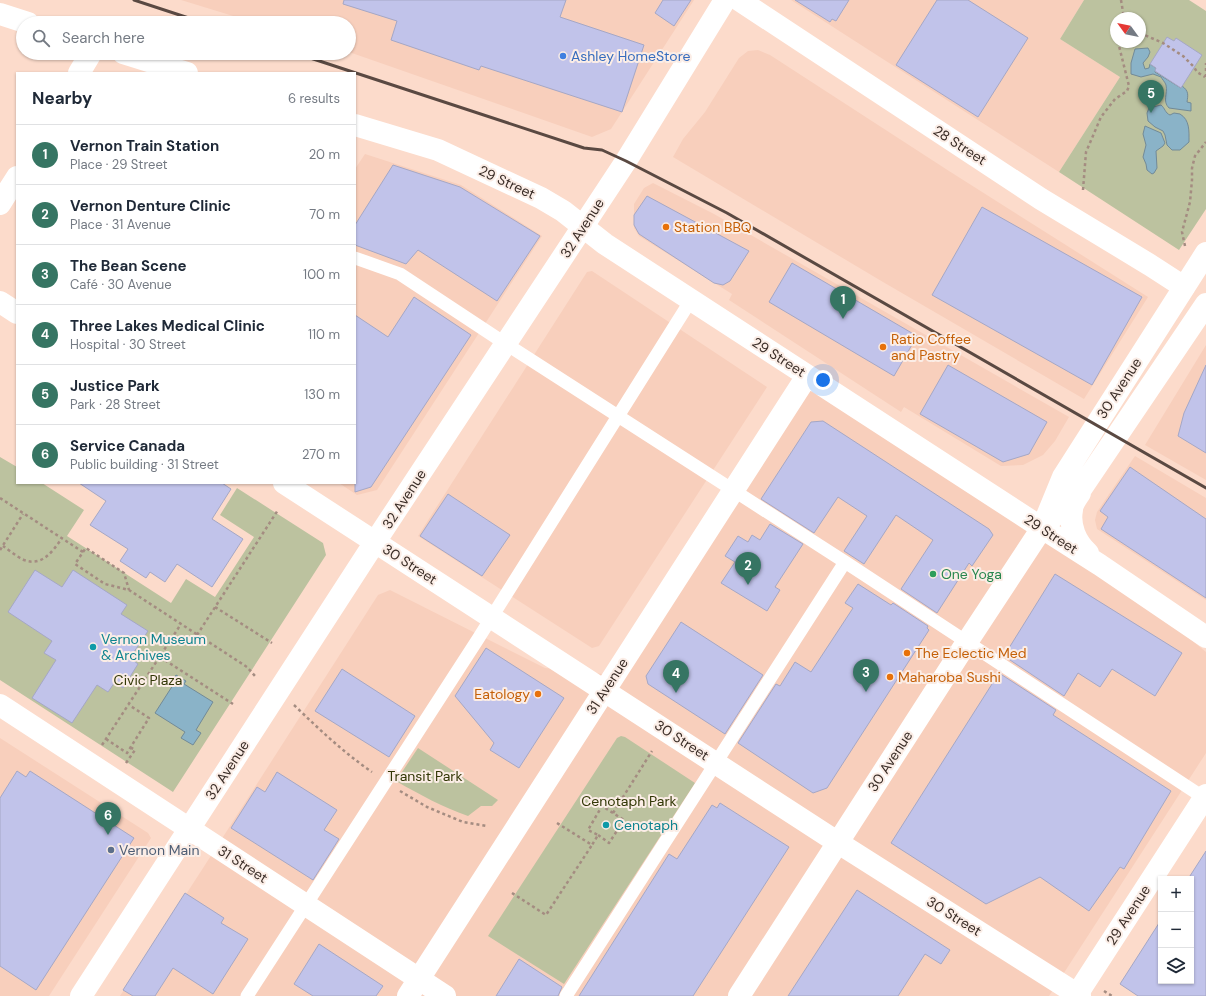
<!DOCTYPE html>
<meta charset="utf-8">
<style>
:root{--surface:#fff;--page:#f2f2f3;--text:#1f2937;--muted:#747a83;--line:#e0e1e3;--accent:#367563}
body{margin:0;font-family:"DM Sans",sans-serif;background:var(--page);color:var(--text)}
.controls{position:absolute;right:12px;bottom:12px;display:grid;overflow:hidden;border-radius:0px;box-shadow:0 1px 3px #0004}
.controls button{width:36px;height:36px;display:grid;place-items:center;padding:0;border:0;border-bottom:1px solid var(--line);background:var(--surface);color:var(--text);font:20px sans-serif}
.compass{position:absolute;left:1110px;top:12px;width:36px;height:36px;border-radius:50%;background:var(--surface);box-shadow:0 1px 3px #0004;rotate:303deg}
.you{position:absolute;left:823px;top:380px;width:14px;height:14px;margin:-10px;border:3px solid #fff;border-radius:50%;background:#1a73e8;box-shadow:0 0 0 6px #1a73e833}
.badge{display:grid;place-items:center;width:26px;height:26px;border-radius:50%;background:var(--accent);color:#fff;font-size:13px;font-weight:700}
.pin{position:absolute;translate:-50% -33px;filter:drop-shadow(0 1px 2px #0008)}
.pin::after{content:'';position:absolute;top:21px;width:14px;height:12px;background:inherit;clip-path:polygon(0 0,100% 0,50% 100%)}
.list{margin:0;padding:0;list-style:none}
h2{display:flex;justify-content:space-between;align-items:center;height:52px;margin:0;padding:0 16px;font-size:17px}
h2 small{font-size:13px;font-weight:400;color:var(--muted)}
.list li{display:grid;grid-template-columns:26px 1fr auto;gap:12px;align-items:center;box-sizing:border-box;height:60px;padding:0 16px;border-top:1px solid var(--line)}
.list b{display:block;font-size:15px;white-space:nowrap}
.list p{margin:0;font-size:13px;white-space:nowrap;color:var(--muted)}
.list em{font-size:13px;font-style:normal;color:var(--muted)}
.icon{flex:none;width:22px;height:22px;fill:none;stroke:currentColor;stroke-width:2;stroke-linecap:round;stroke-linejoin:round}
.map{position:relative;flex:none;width:1206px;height:996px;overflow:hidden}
.search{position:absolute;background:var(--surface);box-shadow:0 1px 3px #0004;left:16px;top:16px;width:340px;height:44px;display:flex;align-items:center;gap:10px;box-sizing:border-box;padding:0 14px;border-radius:22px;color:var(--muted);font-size:15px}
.panel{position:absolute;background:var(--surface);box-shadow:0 1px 3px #0004;left:16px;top:72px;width:340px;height:412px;border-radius:0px}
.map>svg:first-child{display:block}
.built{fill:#f8cfbc}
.green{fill:#bcc29f;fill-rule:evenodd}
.water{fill:#8ab3c8;stroke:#728a97}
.building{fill:#c1c3ea;stroke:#a5a7c5}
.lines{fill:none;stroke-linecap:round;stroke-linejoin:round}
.path{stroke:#a48c81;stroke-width:2.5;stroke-dasharray:3 3;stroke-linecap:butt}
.lane{stroke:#fff;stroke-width:13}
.street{stroke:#fff;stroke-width:22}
.secondary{stroke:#fff;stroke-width:22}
.rail{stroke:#5a4942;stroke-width:3}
.shop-dot{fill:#3f7fe0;stroke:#fbede6;stroke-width:1.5}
.food-dot{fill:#e8710a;stroke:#fbede6;stroke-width:1.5}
.leisure-dot{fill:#2e9e5b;stroke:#fbede6;stroke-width:1.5}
.culture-dot{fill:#0f9aa8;stroke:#fbede6;stroke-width:1.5}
.service-dot{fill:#5c6f8a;stroke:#fbede6;stroke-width:1.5}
.labels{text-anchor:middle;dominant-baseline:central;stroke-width:4;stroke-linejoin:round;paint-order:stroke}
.shop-label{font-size:14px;fill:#366cbe;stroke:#fbede6;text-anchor:start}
.street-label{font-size:14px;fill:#392c26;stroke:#fbede6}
.food-label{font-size:14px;fill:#c56008;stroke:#fbede6;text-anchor:start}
.leisure-label{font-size:14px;fill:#27864d;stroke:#fbede6;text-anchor:start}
.culture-label{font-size:14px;fill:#0d838f;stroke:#fbede6;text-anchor:start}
.park-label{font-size:14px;fill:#323706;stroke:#fbede6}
.service-label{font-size:14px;fill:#4e5e75;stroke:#fbede6;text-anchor:start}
</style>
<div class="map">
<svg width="1206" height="996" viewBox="0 0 1206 996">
<rect width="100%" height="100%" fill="#fcdbcb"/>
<!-- built -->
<path class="built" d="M181,0H694L611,129L592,137L349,52V23H256Z
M791,0H1084L1060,39L1120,77L1059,172Z
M758,50L770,55L949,171L1148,297L1084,399L883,282L673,157L683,139L705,112L739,58L748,51Z
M365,154L461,185L542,236L377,490L357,495L339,483H355V169Z
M653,183L714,214L1069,417L1055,441L1043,455L1023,465L1001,466L904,407L901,412L729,300L732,294L639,236L634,228V204L644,188Z
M592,271L767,387L599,646L592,648L418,536L587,272Z
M1206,345V480L1145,445Z
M807,376L1100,565L1206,652V753L1049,996H120L205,865L378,595L390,590L545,668L603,674Z
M1135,456L1206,498V600L1097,529L1095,520L1097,512Z
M0,738L148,833L151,838L49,996H0Z"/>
<!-- green -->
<path class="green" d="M1084,0H1189L1206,11V209L1179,250L1059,172L1120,77L1060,39ZM1116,18H1140V42H1116Z
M0,457L17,467V483H42L84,510L67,536L171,603L186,579L215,597L254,537L220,515L237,488L323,543L326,555L173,792L0,680Z
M621,736L625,737L695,783L564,984L488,936L617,738Z
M418,748L498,800L492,806H481L468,816C443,807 420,795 396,781Z"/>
<!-- water -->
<path class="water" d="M1148,48L1150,52L1148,57L1143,63L1145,69L1149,68L1150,64L1156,68L1155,72L1181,88L1182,86C1189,91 1188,95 1187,102L1191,103V111L1169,108C1162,101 1168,94 1166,85C1165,82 1162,79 1161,77L1153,74L1141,77L1131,74V63L1135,49Z
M1161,105C1165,108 1165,113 1170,115L1174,113L1180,114C1190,120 1189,131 1189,142L1180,150H1172L1167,145L1165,135L1163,131L1155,127L1148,121L1147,113L1149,108Z
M1145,126L1161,133L1165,143L1163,146L1156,151L1157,168L1154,173L1152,174L1147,170L1146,164L1143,157L1146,145L1143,134Z
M176,675L186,681L184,684L213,702L196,730L201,733L193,745L181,738L185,732L155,713L173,685L170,683Z"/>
<!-- building -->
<path class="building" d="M344,0H566L560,17L644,45L622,112L481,66L479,70L391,40L397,21L343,4Z
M663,0H691L674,26L655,13Z
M795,0H849L836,21L832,19L830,22Z
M937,0H968L1028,38L978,117L896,65Z
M1167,37L1174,41L1176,38L1202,55L1181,88L1155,71L1156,68L1150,64Z
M393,165L460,187L540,236L497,301L418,250L406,264L355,245V225Z
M647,196L749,251L730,281L723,285L714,283L639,234L634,225V215Z
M982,207L1142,297L1092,385L932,295Z
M792,263L917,336L894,376L769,302Z
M414,297L471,335L371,487L355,492V315L388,337Z
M948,365L1047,422L1029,454L1003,462L920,414Z
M1206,365V453L1178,436L1184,413Z
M823,421L989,529L993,535L972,566L969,563L937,613L901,589L933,540L896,515L864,564L844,551L867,516L838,497L814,533L761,499L811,422Z
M1130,467L1206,519V598L1101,529L1108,517L1100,511Z
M79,483H222L231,489L212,519L243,539L212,587L177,564L165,582L150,572L146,578L120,561L128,549L90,525L106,501Z
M448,494L510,535L482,576L420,536Z
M770,524L803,544L775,587L780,590L767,611L721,583L735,562L725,556L738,536L748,542L752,535L760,540Z
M35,570L62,587L73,570L127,605L121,614L148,631L130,658L138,664L123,688L115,682L108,692L97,685L72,723L32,698L56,660L44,653L52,641L8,612Z
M1055,574L1182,653L1155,696L1112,669L1100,687L1078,673L1064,696L1004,656Z
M858,584L891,605L893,603L928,626L927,628L929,630L827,788L813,793L738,743L776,684L780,686L795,662L811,672L853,608L845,603Z
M681,622L763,675L725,734L648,684L646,676Z
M486,648L564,698L519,768L490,750L494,743L455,696Z
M342,669L415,716L389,757L315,711Z
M999,673L1056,710L1053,715L1171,791L1124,869L1120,867L1089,911L1040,877L986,904L891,843Z
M17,771L26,777L30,771L134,838L36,990L0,966V798Z
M277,772L337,810L324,830L339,839L313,880L231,828L257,787L265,792Z
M720,803L789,847L693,996H579L669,854L677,859L712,805L717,808Z
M1206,851V996H1138L1120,984L1161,920V981H1191V879H1188Z
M857,890L950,950L941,964L925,954L898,996H788Z
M185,893L224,918L221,923L248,939L213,994L173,968L155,996H133L123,990Z
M319,944L383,986L376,996H313L294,984Z
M519,959L562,987L558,996H496Z"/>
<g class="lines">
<!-- path -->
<path class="path" d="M1121,0L1124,18
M1140,33L1163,43L1183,56L1194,67L1197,72L1205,77
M1206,77V63
M1083,190L1086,152L1101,117L1115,99L1127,91L1129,86L1118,42
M1185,246L1182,232L1190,202L1192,180V168L1195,156L1206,142
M0,498L83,552L75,564L105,584L129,590L247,667L255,676
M3,546C9,550 17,557 24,560C42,567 53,551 62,538
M0,550L23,514
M83,552L86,548L124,573L129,590
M215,607L272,643
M197,635L278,510
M160,657L233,704
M294,705C320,730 343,752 372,772
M106,739L127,753L149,718L129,705
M102,745L181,624
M126,763L135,750L130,747
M400,791L427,807L463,822L487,826
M613,813L652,751
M557,823L592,845L598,835L588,830L602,806L624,820L609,843L598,835
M512,893L546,915L592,845
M1104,991L1112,996"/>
<!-- lane -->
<path class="lane" d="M355,258L400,274L506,344L845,562L1206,799
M247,996L478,639L691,300
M566,996L845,562"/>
<!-- street -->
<path class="street" d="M739,0L1041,199L1150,265L1184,287
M0,14L28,23
M123,53L187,73
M79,73L91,53
M355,125L438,150L541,198L563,211L605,244L1042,528
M0,204L17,177
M0,705L445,996
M408,996L807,376
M1076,996L1206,795"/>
<!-- secondary -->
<path class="secondary" d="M0,302L17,313
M284,483L837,842L1080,996
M1080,493C1077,498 1072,504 1072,510C1069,526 1076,542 1088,553
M1048,522L1081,489L1206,304
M1042,528L1100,565L1206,637
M81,996L375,542L626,161L725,0
M739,996L967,642L1042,528L1063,477L1206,253"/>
<!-- rail -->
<path class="rail" d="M134,0L204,23
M295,53L584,148L602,150L626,161L727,213L1206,488"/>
</g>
<!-- markers -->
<circle class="shop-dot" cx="563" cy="56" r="4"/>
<g class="food-dot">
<circle cx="666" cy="227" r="4"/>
<circle cx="883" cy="347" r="4"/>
<circle cx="907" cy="653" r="4"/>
<circle cx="890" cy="677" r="4"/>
<circle cx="538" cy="694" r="4"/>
</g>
<circle class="leisure-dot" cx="933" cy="574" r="4"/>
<g class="culture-dot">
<circle cx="93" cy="647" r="4"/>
<circle cx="606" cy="825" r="4"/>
</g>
<circle class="service-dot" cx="111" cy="850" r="4"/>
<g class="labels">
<!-- shop labels -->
<g class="shop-label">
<text x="571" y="56">Ashley HomeStore</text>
</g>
<!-- street labels -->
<g class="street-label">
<text transform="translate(960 145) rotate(33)">28 Street</text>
<text transform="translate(507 182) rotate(25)">29 Street</text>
<text transform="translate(582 228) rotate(-57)">32 Avenue</text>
<text transform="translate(779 357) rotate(33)">29 Street</text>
<text transform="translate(1119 388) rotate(-57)">30 Avenue</text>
<text transform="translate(404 499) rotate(-57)">32 Avenue</text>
<text transform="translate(1051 534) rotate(33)">29 Street</text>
<text transform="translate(410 564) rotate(33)">30 Street</text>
<text transform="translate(607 686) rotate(-57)">31 Avenue</text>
<text transform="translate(682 740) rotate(33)">30 Street</text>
<text transform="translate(890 761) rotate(-57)">30 Avenue</text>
<text transform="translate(227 770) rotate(-57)">32 Avenue</text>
<text transform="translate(243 864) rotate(33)">31 Street</text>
<text transform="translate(1128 915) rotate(-57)">29 Avenue</text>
<text transform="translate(954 916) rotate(32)">30 Street</text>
</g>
<!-- food labels -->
<g class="food-label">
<text x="674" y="227">Station BBQ</text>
<text x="891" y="339">Ratio Coffee<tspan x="891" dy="16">and Pastry</tspan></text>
<text x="915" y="653">The Eclectic Med</text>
<text x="898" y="677">Maharoba Sushi</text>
<text x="530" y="694" text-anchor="end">Eatology</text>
</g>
<!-- leisure labels -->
<g class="leisure-label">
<text x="941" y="574">One Yoga</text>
</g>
<!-- culture labels -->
<g class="culture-label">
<text x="101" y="639">Vernon Museum<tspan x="101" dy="16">&amp; Archives</tspan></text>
<text x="614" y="825">Cenotaph</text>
</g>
<!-- park labels -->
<g class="park-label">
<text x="148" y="680">Civic Plaza</text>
<text x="425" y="776">Transit Park</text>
<text x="629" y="801">Cenotaph Park</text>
</g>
<!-- service labels -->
<g class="service-label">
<text x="119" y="850">Vernon Main</text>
</g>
</g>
</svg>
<div class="controls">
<button>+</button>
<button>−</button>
<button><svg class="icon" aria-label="layers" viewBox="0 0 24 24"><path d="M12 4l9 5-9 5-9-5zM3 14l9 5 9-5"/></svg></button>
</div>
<svg class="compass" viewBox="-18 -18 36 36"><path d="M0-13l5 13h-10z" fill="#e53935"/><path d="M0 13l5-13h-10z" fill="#747a83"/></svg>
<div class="you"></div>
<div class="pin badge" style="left:843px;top:319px">1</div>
<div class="pin badge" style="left:748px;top:585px">2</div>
<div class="pin badge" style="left:866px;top:692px">3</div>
<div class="pin badge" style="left:676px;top:693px">4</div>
<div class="pin badge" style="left:1151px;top:113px">5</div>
<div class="pin badge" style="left:108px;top:835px">6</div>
<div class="search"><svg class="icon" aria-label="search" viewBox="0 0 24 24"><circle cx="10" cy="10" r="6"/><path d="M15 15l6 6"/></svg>Search here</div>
<section class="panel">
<h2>Nearby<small>6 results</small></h2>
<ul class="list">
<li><span class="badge">1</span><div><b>Vernon Train Station</b><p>Place · 29 Street</p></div><em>20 m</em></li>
<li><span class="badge">2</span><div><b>Vernon Denture Clinic</b><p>Place · 31 Avenue</p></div><em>70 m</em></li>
<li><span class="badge">3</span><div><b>The Bean Scene</b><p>Café · 30 Avenue</p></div><em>100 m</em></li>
<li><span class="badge">4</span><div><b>Three Lakes Medical Clinic</b><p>Hospital · 30 Street</p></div><em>110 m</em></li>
<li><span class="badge">5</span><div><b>Justice Park</b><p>Park · 28 Street</p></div><em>130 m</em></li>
<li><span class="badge">6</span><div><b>Service Canada</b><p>Public building · 31 Street</p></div><em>270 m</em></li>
</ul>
</section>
</div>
